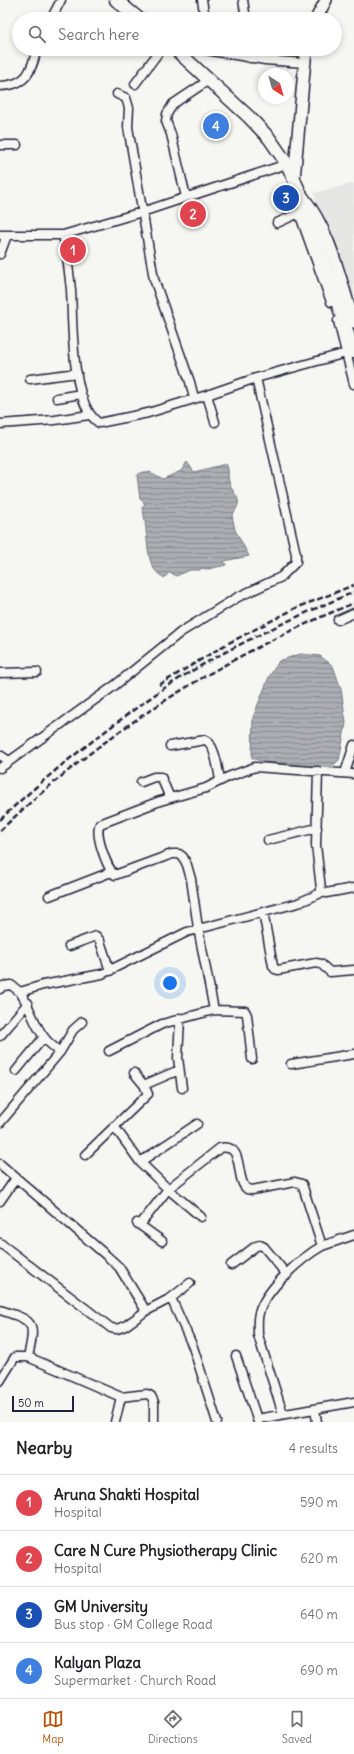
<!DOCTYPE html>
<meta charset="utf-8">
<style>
:root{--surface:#fff;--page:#f2f2f2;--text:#202124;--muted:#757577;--line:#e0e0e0;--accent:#b45309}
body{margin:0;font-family:Delius,sans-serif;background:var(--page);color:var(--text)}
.compass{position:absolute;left:258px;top:68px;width:36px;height:36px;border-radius:50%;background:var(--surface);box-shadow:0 2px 6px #0003;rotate:143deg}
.scale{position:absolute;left:12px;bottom:10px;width:62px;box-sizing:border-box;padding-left:4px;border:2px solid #22223b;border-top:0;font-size:11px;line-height:14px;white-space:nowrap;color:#22223b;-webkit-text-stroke:3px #f6f6f2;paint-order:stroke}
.you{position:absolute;left:170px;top:983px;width:14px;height:14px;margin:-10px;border:3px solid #fff;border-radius:50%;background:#1a73e8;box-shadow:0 0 0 6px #1a73e833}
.badge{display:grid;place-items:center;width:26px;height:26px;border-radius:50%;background:var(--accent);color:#fff;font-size:13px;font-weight:700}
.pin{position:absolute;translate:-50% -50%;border:2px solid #fff;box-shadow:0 1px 4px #0006}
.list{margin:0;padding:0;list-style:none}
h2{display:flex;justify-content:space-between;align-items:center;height:52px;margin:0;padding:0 16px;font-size:17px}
h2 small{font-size:13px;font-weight:400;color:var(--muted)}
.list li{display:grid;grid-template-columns:26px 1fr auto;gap:12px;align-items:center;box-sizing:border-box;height:56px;padding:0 16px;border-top:1px solid var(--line)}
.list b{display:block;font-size:15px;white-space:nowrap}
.list p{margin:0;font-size:13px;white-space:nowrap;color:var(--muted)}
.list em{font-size:13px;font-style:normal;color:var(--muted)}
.icon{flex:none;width:22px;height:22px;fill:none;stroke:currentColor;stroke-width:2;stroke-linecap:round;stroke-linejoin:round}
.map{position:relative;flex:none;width:354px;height:1422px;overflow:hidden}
.search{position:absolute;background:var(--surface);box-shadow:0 2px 6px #0003;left:12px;right:12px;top:12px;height:44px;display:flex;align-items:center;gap:10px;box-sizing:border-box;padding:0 14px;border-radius:22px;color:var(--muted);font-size:15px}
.sheet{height:276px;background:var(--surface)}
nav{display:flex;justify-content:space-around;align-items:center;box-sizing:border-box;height:56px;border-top:1px solid var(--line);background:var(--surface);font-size:11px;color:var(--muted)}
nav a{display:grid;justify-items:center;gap:2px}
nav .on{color:var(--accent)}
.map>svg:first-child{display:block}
.built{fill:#e6e6e4}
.water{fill:url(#water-rules);stroke:#757583}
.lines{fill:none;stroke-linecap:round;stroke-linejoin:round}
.street-casing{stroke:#22223b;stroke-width:11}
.secondary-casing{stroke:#22223b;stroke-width:14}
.primary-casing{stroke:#22223b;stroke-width:15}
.street{stroke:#f6f6f2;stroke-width:8}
.secondary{stroke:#f6f6f2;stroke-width:11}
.primary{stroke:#f6f6f2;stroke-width:12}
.rail{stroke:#22223b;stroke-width:2.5;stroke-dasharray:6 3;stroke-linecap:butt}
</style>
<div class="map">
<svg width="354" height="1422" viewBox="0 0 354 1422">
<defs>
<pattern id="water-rules" width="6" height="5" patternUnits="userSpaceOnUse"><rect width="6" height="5" fill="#adadb3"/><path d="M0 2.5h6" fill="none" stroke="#8c8c93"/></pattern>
</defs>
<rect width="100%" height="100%" fill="#f6f6f2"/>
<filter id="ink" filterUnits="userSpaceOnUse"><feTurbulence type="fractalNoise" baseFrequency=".025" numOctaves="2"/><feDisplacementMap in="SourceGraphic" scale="8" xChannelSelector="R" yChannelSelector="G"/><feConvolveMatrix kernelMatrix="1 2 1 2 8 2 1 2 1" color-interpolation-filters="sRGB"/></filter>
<g filter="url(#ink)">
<!-- built -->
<path class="built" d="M354,183V314L330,247L314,193Z"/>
<!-- water -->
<path class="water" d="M187,462L194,472L226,464C230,470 227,476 229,482C235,500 245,496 232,516L235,530L249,556L224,561L226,565L208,569L201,568L200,570H190L176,576L170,572L164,578C161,576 157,573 155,570C145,558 148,523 142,508L145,504L140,499L137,475C146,468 154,474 163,479L181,471Z
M300,654L320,656L333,666L341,689L346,723L339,760L329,769L264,762L252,758L253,717L269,677L279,661Z"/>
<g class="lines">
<defs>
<path id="street" d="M202,0L204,12
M243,0L246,19
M51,19L61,0
M175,49H200L265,60L304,63
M249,49L250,58
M135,84L161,49
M0,86C27,85 31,72 37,49
M117,94L126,98L129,108L128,127L154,279L190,382L194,398
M0,145H17
M186,197L171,134L166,121L167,114L173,104L209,80
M305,206L299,213L331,302
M277,223L299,213
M0,235H63L142,212L287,164
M63,235C67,253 69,271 71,290C73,322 70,404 99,423L148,413L207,395L256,378L346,353
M0,254L7,235
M338,321L354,384
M30,379L77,373
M207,395L215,422
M57,398L81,394
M0,424L55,420L89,415
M338,620L354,613
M0,673L37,672
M170,746L205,740C215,743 218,770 220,780
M0,755L9,761
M0,768L114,686L181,632L238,597L281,577L296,562V554L256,378
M318,771L316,845L321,889L323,892L326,893L354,888
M345,773L354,745
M141,782L154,777H161L170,798
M268,840L317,828
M49,896L111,872
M263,912L273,966L275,969L278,970L316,963L321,964L330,972L354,970
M69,946L96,936L100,941L110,971
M0,989L3,986L11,985L20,992L43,985L102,974L187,932L298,903L323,892
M214,1010L245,1011L247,1015L252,1059
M180,1018L178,1058L182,1088
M0,1036L28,1003
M109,1051L162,1024L214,1010L198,928L191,879L187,865L183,857L179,854H172L115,875C107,869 94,833 100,824L160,801L206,788L228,777L255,767L354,774
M60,1052L73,1030L82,1022
M291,1064L354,1054
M16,1071L44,1037
M144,1085L179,1070
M0,1123L60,1052C54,1047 48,1043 44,1037C33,1023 30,1006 20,992
M114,1126L140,1162L168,1189L201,1217
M85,1155L148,1094L144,1085L134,1073
M140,1162L197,1124
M0,1164L107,1256L119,1267L146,1311
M0,1201L16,1178
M137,1223L162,1241
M140,1225L168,1189L220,1148C246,1143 234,1179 247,1189L252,1190L295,1182L302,1184L322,1246C301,1258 266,1289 259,1313C257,1320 258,1328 258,1335L283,1414
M0,1243L111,1328L117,1329L125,1326L146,1311L171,1298L190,1283
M322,1246L354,1235
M231,1265L256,1246L260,1245L264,1247L287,1275
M171,1298L193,1347L217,1422
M0,1310C34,1321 36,1321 28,1357
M236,1356L258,1422
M0,1381L15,1357H28L121,1397L147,1394L151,1396L154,1402V1422
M315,1409L317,1422
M257,1419L354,1402
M115,1422L121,1397"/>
<path id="secondary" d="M316,19L326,0
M294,179L306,49
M303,197C331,232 340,280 354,322"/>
<path id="primary" d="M116,0L139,19
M175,49L249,117L269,138L287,164L301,195L354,352"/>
</defs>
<!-- street casing -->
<use href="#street" class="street-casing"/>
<!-- secondary casing -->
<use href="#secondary" class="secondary-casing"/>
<!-- primary casing -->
<use href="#primary" class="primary-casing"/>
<!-- street -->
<use href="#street" class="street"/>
<!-- secondary -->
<use href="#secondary" class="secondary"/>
<!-- primary -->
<use href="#primary" class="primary"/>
<!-- rail -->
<path class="rail" d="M159,685L225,645L296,608L354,585
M0,820C20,800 42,782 63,764C95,739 127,714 160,691C220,651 288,620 354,592
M0,831C20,811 41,793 63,775C150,703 249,646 354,603"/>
</g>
</g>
</svg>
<svg class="compass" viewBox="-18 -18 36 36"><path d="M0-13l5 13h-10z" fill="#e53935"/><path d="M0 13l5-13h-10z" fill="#757577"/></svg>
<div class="scale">50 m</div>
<div class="you"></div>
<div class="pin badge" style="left:73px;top:250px;background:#e0444e">1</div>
<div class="pin badge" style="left:193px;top:214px;background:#e0444e">2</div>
<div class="pin badge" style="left:286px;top:198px;background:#1a4fb4">3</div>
<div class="pin badge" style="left:216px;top:126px;background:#3f7fe0">4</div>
<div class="search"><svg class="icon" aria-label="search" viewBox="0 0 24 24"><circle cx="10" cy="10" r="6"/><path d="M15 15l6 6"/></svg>Search here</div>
</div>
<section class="sheet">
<h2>Nearby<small>4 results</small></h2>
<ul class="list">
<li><span class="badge" style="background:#e0444e">1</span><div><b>Aruna Shakti Hospital</b><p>Hospital</p></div><em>590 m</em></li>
<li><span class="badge" style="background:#e0444e">2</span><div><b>Care N Cure Physiotherapy Clinic</b><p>Hospital</p></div><em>620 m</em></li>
<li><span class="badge" style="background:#1a4fb4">3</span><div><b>GM University</b><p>Bus stop · GM College Road</p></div><em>640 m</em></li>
<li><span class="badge" style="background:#3f7fe0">4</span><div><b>Kalyan Plaza</b><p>Supermarket · Church Road</p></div><em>690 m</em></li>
</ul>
</section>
<nav>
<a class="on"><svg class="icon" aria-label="map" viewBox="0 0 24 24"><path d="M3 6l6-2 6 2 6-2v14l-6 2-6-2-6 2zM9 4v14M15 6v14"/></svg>Map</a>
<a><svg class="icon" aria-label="directions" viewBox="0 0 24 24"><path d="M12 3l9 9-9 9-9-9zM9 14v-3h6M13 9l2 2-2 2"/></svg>Directions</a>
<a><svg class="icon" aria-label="saved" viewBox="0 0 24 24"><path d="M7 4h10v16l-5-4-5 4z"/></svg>Saved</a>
</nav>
